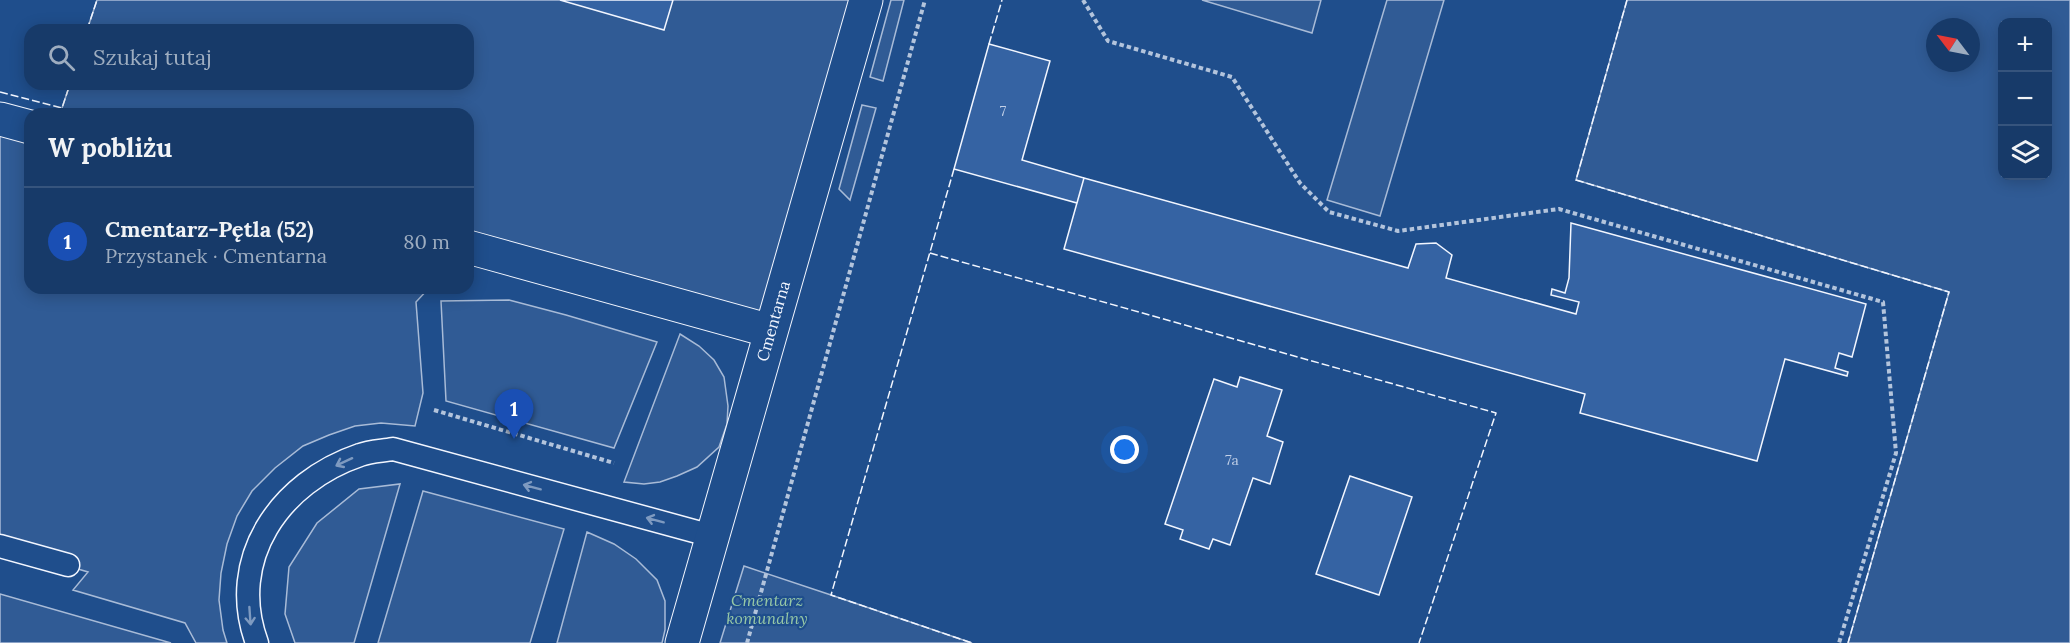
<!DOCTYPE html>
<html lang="pl">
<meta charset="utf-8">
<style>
:root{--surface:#173a69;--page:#20416f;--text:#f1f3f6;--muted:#9eadc0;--line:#36547d;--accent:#ea580c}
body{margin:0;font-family:Lora,serif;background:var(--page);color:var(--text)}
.controls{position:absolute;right:18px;top:18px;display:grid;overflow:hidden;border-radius:12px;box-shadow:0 3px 15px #0003}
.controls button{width:54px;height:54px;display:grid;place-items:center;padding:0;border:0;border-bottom:2px solid var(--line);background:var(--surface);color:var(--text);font:30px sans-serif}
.compass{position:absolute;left:1926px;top:18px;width:54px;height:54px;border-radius:50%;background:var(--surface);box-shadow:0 3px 15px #0003;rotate:302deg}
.you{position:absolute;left:1125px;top:450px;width:21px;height:21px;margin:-15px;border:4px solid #fff;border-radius:50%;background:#1a73e8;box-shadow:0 0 0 9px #1a73e833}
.badge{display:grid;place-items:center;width:39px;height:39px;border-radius:50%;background:var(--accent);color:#fff;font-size:20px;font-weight:700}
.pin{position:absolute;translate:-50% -50px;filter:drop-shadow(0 2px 3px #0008)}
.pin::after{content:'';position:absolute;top:32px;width:21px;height:18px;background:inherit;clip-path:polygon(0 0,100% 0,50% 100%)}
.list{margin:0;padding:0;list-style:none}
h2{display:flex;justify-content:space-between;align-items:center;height:78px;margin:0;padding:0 24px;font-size:26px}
h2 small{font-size:20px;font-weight:400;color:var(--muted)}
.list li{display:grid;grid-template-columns:39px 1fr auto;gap:18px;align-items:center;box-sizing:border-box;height:108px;padding:0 24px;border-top:2px solid var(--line)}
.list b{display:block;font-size:22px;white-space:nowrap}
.list p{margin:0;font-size:20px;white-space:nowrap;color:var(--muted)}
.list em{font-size:20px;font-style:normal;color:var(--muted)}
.icon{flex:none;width:33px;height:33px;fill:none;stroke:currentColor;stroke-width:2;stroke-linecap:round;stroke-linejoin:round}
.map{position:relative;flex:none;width:2070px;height:643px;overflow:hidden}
.search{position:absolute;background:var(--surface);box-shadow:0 3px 15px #0003;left:24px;top:24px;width:450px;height:66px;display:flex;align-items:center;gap:15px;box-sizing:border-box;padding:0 21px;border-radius:18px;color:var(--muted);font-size:22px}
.panel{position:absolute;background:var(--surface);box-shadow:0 3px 15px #0003;left:24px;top:108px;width:450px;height:186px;border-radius:18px}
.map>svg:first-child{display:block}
.built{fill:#305b95;stroke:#a8bbd7;stroke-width:1.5;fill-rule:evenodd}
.building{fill:#3563a3;stroke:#f2f6ff;stroke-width:1.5}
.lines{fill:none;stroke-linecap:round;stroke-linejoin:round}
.service-casing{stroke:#f2f6ff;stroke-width:25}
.minor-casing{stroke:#f2f6ff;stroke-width:35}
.path{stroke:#b3c4dc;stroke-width:4;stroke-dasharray:4.5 3;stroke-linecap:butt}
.service{stroke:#1f4e8c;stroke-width:22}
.minor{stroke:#1f4e8c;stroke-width:33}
.fence{stroke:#f2f6ff;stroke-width:1.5;stroke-dasharray:8 3;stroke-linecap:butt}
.oneway{stroke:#7e9ac0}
.labels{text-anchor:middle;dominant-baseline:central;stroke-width:4.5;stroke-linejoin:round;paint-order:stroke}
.number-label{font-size:14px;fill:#c3d1e8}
.street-label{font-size:16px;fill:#f2f6ff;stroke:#1f4e8c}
.park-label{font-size:16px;font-style:italic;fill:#97c8a6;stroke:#1f4e8c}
</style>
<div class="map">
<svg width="2070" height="643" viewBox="0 0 2070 643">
<rect width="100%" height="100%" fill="#1f4e8c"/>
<!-- built -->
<path class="built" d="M97,0H864L771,331L468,248V114H60L70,84H468V30H87Z
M891,0H904L883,81L870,77Z
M1202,0H1321L1312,33Z
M1387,0H1444L1380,216L1327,200Z
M1627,0H2070V643H1848L1949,292L1576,180ZM2002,22H2048V176H2002ZM1935,27H1971V63H1935Z
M862,105L876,108L850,200L839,189Z
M0,119L30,127V288H429L416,302L423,393L415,426L381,423L355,426L329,435L303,446L275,468L252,491L237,516L227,544L221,573L219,600L223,630L227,643H196L185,623L73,590L88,572L0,546Z
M509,300L566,315L657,342L614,448L446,401L441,301Z
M680,334L699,346L714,360L724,377L728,406L727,424L719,447L697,467L677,476L660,482L644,484L624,482Z
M400,484L354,643H295L285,614L289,567L317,523L359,489Z
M423,491L564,529L530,643H378Z
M587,532L614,544L636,559L657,580L665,601V630L662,643H557Z
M744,566L831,595L972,643H720Z
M0,594L171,643H0Z"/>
<!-- building -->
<path class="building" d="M560,0H673L664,30Z
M989,44L1050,61L1022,160L1084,178L1077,203L954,169Z
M1084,178L1408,268L1416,244L1436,243L1452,255L1446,278L1576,314L1579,302L1551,295L1552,289L1565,293L1569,278L1571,223L1866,304L1852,357L1839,353L1835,368L1848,372L1847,376L1785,359L1757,461L1580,413L1585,394L1064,249Z
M1240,377L1282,390L1267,436L1283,442L1270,484L1253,478L1230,545L1213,539L1209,549L1180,539L1183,530L1165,524L1214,379L1237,387Z
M1350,476L1412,497L1379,595L1316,574Z"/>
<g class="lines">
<defs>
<path id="service" d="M0,546L68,565
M257,643C226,559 280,482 360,455C370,451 382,451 393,449L712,536"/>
<path id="minor" d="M0,119L30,127
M468,247L771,331
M682,643L866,0"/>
</defs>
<!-- service casing -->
<use href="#service" class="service-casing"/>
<!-- minor casing -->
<use href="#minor" class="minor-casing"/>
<!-- path -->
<path class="path" d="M1083,0L1108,41L1232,77L1300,183L1329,212L1398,231L1559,209L1883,302L1896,453L1839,643
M425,288L430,293
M434,410L614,463
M747,643L925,0"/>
<!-- service -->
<use href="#service" class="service"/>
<!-- minor -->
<use href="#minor" class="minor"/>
<!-- fence -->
<path class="fence" d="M1627,0L1576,180L1949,292L1848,643
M87,30L97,0
M989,44L1002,0
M0,92L62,108L70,84
M954,169L831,595L972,643
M930,253L1496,413L1419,643"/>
</g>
<!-- one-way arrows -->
<defs><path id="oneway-shaft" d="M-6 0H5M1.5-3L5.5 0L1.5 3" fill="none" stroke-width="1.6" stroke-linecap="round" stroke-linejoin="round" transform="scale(1.5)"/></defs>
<g class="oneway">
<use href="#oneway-shaft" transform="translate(344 462) rotate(155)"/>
<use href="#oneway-shaft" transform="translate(532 487) rotate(-165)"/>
<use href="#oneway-shaft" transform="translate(655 520) rotate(-165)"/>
<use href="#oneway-shaft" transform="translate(250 616) rotate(86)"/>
</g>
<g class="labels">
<!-- number labels -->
<g class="number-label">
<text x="1003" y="111">7</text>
<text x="1232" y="460">7a</text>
</g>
<!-- street labels -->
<g class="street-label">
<text transform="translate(773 321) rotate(-74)">Cmentarna</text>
</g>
<!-- park labels -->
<g class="park-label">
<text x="767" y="600">Cmentarz<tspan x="767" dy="18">komunalny</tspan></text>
</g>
</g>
</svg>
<div class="controls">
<button>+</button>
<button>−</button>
<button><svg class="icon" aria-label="layers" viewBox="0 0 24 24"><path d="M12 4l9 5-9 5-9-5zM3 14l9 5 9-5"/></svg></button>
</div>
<svg class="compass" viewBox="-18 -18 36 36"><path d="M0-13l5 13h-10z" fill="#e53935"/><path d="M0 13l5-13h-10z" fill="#9eadc0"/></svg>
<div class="you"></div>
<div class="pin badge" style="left:514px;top:439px;background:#1a4fb4">1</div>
<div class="search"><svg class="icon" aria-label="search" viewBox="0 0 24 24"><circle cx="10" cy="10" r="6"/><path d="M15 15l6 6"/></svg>Szukaj tutaj</div>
<section class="panel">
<h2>W pobliżu<small></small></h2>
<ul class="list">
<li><span class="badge" style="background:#1a4fb4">1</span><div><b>Cmentarz-Pętla (52)</b><p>Przystanek · Cmentarna</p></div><em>80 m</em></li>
</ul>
</section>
</div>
